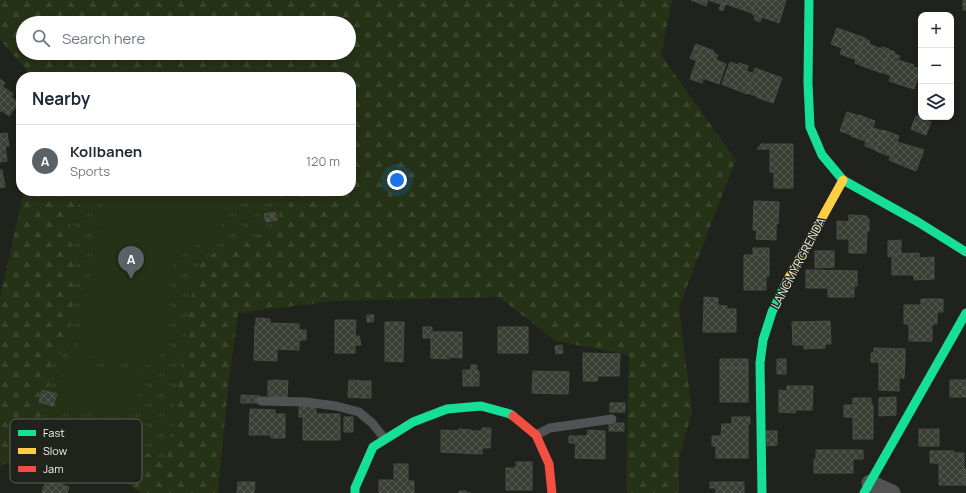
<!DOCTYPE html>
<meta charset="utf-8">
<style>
:root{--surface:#fff;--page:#f2f2f3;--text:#1f2937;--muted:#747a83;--line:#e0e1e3;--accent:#5b6267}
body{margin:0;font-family:Manrope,sans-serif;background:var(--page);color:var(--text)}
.controls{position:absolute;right:12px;top:12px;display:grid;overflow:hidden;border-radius:8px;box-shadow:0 2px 6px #0003}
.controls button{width:36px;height:36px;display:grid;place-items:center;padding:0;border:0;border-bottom:1px solid var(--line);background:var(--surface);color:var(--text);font:20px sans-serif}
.you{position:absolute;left:397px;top:180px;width:14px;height:14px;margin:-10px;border:3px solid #fff;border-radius:50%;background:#1a73e8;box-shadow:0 0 0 6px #1a73e833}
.badge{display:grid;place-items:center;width:26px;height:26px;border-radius:50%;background:var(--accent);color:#fff;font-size:13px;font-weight:700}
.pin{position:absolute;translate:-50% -33px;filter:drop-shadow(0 1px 2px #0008)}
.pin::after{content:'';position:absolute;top:21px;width:14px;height:12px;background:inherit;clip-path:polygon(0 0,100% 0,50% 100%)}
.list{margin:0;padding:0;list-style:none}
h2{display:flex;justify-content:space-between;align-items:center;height:52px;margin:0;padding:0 16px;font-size:17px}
h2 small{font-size:13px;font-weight:400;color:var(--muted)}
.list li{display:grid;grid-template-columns:26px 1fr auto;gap:12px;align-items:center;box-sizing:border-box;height:72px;padding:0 16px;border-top:1px solid var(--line)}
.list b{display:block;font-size:15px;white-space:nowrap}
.list p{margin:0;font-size:13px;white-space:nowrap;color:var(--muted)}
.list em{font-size:13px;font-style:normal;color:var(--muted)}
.icon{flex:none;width:22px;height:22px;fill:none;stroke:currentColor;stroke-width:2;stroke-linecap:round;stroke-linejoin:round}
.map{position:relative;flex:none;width:966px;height:493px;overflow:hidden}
.search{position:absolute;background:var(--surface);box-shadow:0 2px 6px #0003;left:16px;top:16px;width:340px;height:44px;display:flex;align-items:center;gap:10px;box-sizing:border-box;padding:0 14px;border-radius:22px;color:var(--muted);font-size:15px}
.panel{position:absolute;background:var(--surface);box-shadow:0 2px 6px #0003;left:16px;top:72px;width:340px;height:124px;border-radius:16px}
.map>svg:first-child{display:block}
.grass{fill:url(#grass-tufts)}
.forest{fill:url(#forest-firs);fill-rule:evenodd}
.pitch{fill:#253216}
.building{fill:url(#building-cross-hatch);stroke:#4a4c49}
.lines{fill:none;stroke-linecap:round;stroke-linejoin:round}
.lane{stroke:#515253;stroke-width:9}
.street{stroke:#515253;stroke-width:17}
.fast{stroke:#16e098;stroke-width:9}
.slow{stroke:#ffcf43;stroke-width:9}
.jam{stroke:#f24e42;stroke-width:9}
.labels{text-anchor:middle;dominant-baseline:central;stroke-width:3;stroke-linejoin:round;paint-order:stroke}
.street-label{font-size:12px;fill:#edefea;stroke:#1f231c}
.key{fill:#1f231c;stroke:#5d605a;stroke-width:1}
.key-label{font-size:11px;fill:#edefea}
</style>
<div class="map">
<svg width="966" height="493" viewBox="0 0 966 493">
<defs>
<pattern id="grass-tufts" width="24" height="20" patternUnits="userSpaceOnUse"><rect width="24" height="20" fill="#253216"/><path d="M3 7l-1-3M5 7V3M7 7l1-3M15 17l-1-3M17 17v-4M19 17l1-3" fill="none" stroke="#3a462d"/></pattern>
<pattern id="forest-firs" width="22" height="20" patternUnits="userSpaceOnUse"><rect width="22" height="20" fill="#253216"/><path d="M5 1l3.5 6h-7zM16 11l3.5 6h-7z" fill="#3a462d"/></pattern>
<pattern id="building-cross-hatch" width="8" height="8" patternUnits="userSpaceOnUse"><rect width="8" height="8" fill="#3a3f34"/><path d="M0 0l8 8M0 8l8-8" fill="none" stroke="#575b52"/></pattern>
</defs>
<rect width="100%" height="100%" fill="#1f221d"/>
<!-- grass -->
<path class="grass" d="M167,66L197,68L199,77H148Z
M84,191H279L280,227L209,255L196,269L166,465L131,442L41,427L54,358L74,282L70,220Z"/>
<!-- forest -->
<path class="forest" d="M0,0H672L661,55L736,160L679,307L692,412L679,458V493H627L626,484L629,355L556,341L499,297L334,301L238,313L228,388L218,493H140L125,481L70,466L6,463L0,466V297L24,191H84L70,220L74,282L69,346L54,358L41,427L131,442L166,465L196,269L209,255L280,227L279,191H351V77H199L197,68L167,66L148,77H33L0,40ZM23,23H349V53H23Z"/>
<!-- pitch -->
<path class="pitch" d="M126,191H231L228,193L229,202L221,223L223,233L175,255L159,367L77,354L102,205L108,198Z
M67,361L141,375L133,420L58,406Z"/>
<!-- building -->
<path class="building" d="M691,0H708L706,6Z
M709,0H727L723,11L719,9L722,2H721L720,4Z
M727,0H757L752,13L726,4Z
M757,0H786L779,23L762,17L760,22L754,19L755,15L752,14Z
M963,0H966V10H963Z
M837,28L865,38L857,60L840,54L842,48L831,44Z
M864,39L870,41L869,44L881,49L882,47L889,49L888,51L889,52L881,73L855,63Z
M696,44L714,51L713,53L701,48L697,61L690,58Z
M701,48L718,55L716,60L726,64L719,84L703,78L702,83L690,79Z
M889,50L895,52L894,54L900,56L898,60L914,65L913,67L921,69L914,89L889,81L891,76L882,72L889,52L888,51Z
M730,62L738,65L739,63L748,66L746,71L754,74L747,94L722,84Z
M755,68L782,78L773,103L756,97L757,96L747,93L754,74H753Z
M0,79L5,83L0,89Z
M2,86L13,94L11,97L19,103L9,116L1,110L0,112V89Z
M847,112L859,116L852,135L840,131Z
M859,115L875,121L868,142L851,136Z
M916,116L931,122L926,135L911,129Z
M873,128L883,131L876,150L865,146L866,141L868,142Z
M883,130L899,136L892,157L876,151Z
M7,133L9,146H5L7,161L0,162V134Z
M897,142L924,150L916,171L889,160L891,156L892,157Z
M761,144H793V188H774V172H770V149H757Z
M0,170H2L5,187L0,188Z
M754,201L779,202L778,224H776V240L756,239L757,230H753Z
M275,212L277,220L266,222L264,214Z
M849,215L867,216V219H869V231H867L866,253H849V239H837V221L849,222Z
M901,240V254H892V256L888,257V241Z
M753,248H769V255H753Z
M815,251H834V267L815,268Z
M919,253V258L934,257V279L914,280V275H892V254Z
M744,255H769V276H766V290H744Z
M806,270L857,271V286H854V297H828V288H806Z
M704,297L718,298V305H704Z
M921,299H943V312H937V324H932V341H909V324H904V305H921Z
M704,305L727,306V309H736V332H703Z
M367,315H374L373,322H367Z
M256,318L270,319V323L299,324V330H306V340H299V350L277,349V361L254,360L255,325H256Z
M335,320H356L355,336H359L361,345H355V353H335Z
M830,321L831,344H825V348L804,349V345H793L792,322Z
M385,322H404L403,362L385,361Z
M423,327H432V332H462V358L449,357V359L431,358V338H423Z
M498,327H528V353H498Z
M562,345L563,353L556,354L555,346Z
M874,348L905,349V363L871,362V353H874Z
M583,353L620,354L619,376H598L597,381H583L584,375H583Z
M720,359H748V368H720Z
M777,359H786V374H777Z
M879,362L905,363L904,378H899V391L879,390Z
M471,365H477V371H479V386H471Z
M720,368H748V402H720Z
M463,370H471V386H463Z
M533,371L569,372L568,394L532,393Z
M277,380L288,381L287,397L268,396V381Z
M349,380L364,381L363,398L348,397Z
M950,380H966V397H950Z
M364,381H371V398H363Z
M787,386H813L812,410H795V413L779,412V390L787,391Z
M42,390L57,394L53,406L39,402Z
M241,395L260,396V403H241Z
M896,397V415L879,416V398Z
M853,398H871V405H873V439H853V417H844V405H853Z
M610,403H625V412H610Z
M299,406H316V414H340V440H303V417H299Z
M250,409L275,410V414H285V438H271V435H249Z
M344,417H353V432H344Z
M732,417H750V424H748V458H716V446H712V436H721L722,424H732Z
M609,423H624V431H609Z
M482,428H491L490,448H482V454L441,452V430L459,431V429L471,430V431H482Z
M919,429H939V446H919Z
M588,430L605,431V459L575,458L576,443H569V436H587Z
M766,431H777V445L767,446Z
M816,450H863V459H853V473H814V459H816Z
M930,451H954V453H964V485H939V463H930Z
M516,462H532V490H506V468H516Z
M394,464H408V481H414V493H379V480H394Z
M964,469H966V485H964Z
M46,479L69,487L67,493H42Z
M238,482H255L254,493H237Z
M710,482H744V493H716V488H710Z
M459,491H466V493H471H459Z"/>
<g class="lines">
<!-- lane -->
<path class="lane" d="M261,401L306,402L336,406L359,412L372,423L385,439
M536,435L550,428L585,423L612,419"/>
<!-- street -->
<path class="street" d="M870,483L892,493"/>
<!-- fast -->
<path class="fast" d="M809,0L808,83L810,127L822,155L843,180L918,222L966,252
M355,493V488L373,447L413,422L447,409L481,406L510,414L513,416
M762,493L760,363L763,340L772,312L786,283
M864,493L966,313"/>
<!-- slow -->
<path class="slow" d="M786,283L843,180"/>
<!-- jam -->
<path class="jam" d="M513,416L536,435L549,464L552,493"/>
</g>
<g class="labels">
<!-- street labels -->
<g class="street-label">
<text transform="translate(798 263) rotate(-62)">LANGMYRGRENDA</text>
</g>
</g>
<!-- legend -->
<rect x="10" y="419" width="132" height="64" rx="6" class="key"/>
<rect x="18" y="430" width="18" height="6" fill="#16e098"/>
<rect x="18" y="448" width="18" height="6" fill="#ffcf43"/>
<rect x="18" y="466" width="18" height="6" fill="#f24e42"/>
<g class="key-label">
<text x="43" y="437">Fast</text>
<text x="43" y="455">Slow</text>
<text x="43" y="473">Jam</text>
</g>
</svg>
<div class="controls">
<button>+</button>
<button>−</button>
<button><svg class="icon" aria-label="layers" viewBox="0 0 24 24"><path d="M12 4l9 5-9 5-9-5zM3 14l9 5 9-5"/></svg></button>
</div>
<div class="you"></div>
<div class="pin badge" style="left:131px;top:279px">A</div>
<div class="search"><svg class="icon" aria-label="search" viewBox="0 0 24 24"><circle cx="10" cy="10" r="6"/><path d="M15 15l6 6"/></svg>Search here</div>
<section class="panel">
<h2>Nearby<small></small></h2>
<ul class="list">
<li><span class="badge">A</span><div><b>Kollbanen</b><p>Sports</p></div><em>120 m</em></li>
</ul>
</section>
</div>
